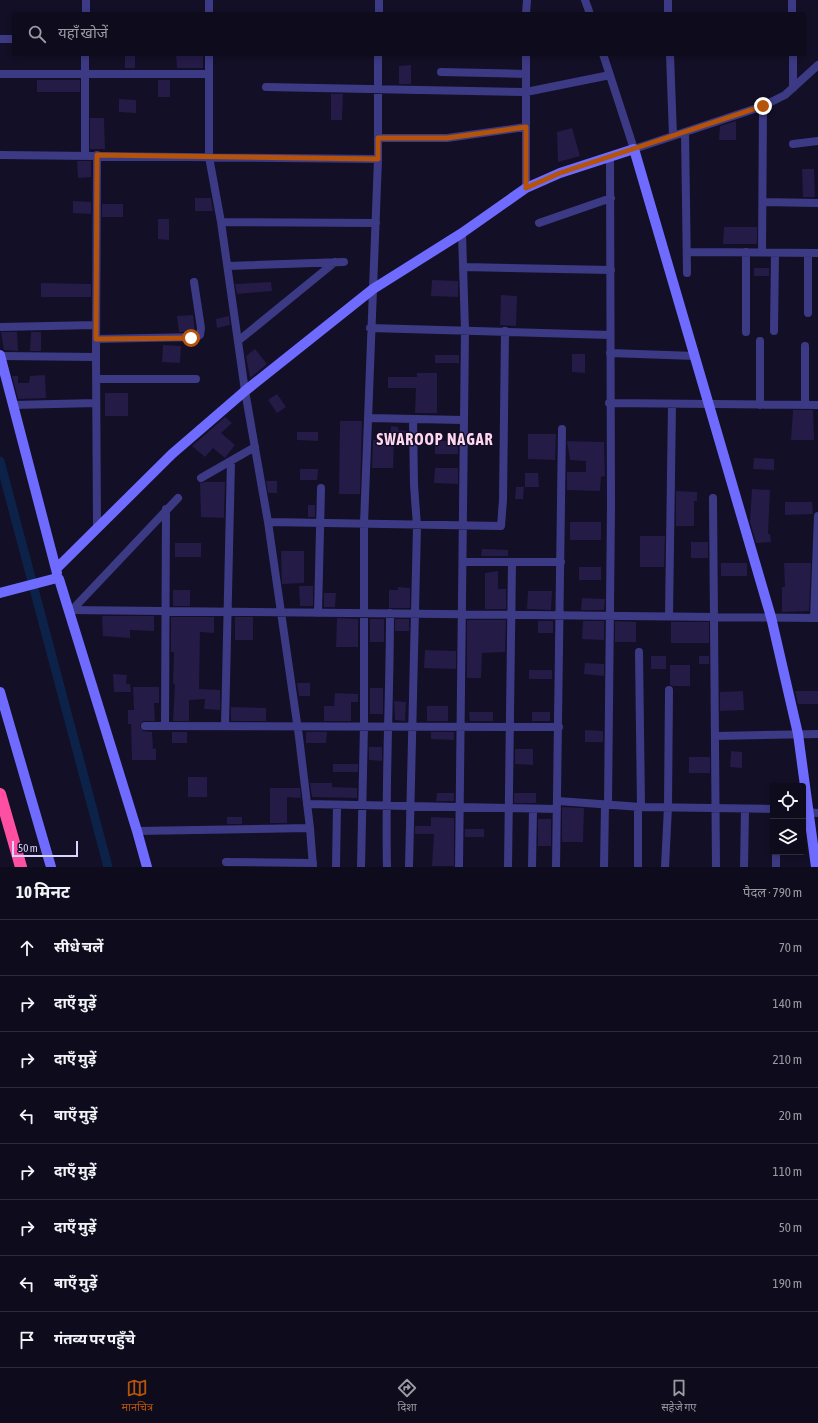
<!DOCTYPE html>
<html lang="hi">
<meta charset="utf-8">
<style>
:root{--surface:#0e0b1c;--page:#1c1929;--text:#f1f3f6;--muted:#9b9ba3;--line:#2e2b3b;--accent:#b45309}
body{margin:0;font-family:"Asap Condensed","Noto Sans Devanagari",sans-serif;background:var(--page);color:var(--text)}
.controls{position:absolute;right:12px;bottom:12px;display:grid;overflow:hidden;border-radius:4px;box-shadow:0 2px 6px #0003}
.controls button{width:36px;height:36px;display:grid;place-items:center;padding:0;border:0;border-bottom:1px solid var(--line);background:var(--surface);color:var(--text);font:20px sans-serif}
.scale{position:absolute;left:12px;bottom:10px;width:66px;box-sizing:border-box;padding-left:4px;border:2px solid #d9d4ff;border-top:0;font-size:11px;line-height:14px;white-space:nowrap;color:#d9d4ff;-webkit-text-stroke:3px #130f26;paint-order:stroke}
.stop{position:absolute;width:12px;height:12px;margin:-9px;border:3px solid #b45309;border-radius:50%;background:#fff}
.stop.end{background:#b45309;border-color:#fff;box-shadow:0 1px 4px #0008}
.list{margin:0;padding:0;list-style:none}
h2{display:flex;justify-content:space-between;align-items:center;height:52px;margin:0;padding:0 16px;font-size:17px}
h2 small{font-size:13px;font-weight:400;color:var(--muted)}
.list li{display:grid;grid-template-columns:26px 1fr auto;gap:12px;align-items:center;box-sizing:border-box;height:56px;padding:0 16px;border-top:1px solid var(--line)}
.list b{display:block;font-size:15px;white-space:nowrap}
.list em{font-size:13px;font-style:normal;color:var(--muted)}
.icon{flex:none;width:22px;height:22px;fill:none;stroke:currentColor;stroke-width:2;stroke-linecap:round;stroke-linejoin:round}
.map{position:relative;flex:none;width:818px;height:867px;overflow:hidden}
.search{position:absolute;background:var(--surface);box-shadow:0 2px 6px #0003;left:12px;right:12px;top:12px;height:44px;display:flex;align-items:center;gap:10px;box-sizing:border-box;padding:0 14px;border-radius:4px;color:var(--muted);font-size:15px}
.sheet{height:500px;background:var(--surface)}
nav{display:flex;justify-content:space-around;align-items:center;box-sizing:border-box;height:56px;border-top:1px solid var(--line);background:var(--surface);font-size:11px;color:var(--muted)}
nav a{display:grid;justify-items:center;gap:2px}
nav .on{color:var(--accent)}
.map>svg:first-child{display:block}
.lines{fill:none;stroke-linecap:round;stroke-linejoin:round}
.canal{stroke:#0c2248;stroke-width:9}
.building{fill:#241b47}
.street{stroke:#3d3a85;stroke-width:8}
.secondary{stroke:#6f6bff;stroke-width:10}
.highway{stroke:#ff4fa3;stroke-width:12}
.route{stroke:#b45309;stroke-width:5}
.labels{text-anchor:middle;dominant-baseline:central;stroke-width:3;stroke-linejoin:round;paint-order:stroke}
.district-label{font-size:16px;font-weight:bold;letter-spacing:1px;fill:#ffd6f0;stroke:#130f26}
</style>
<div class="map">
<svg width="818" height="867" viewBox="0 0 818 867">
<rect width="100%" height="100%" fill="#130f26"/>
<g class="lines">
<!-- canal -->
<path class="canal" d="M0,461L108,867"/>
</g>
<!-- building -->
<path class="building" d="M125,54H135V68H125Z
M176,54H203V68H177Z
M411,65V84H399V66Z
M37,80H80V92H37Z
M158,80H170V97H158Z
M331,94H343L342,120H331Z
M119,99L136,100V113L119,112Z
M90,118H104L105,149H90Z
M736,121V140H719L720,126Z
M572,128L580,156L558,162L557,132Z
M77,161H91V177L78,178Z
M802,169H814L815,197H803Z
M195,198H211L213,211H195Z
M73,201L91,202V214L73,213Z
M102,204H123V217H102Z
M158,219H169V240L158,239Z
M724,227H757V244H723Z
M754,268H769V276H754Z
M432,280L458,281V297L431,296Z
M271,282L272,291L237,294L235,284Z
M41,283L91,284V297H41Z
M501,295L517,296L516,326L500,325Z
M193,315L195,332H179L177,316Z
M229,316L230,325L217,328L216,319Z
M1,332H17L18,351L4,350Z
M31,332H41V351H30Z
M163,345L181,346L180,363L162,362Z
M255,349L267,364L250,378L246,356Z
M572,354H585V373L572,372Z
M435,355H459V363H435Z
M417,373H437V413H415L416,388H388V377H417Z
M45,375L46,398L18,399L12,376H18V383H29L30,376Z
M105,393H128V416H105Z
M277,394L286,407L277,413L268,400Z
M793,410H813L814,440H791Z
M225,417L232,423L221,433L235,445L225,458L213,448L205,457L192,446Z
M340,421H362L360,494H339Z
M391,426L398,427V430L407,431V439L390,438Z
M297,432H318V441L297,440Z
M419,433H434L433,441L419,440Z
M528,434H556L555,460L528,459Z
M373,440H394L393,468H372Z
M435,441H458V454H435Z
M567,441L604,442L605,476L601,477L600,491L567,490V472H586V461L570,460Z
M754,458L774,459V470L753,469Z
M435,468H458V484L434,483Z
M300,469H318L317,480H300Z
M525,473H538L539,487H525Z
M266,481H277V493H268Z
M205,482H225L224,518L201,517L200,483Z
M516,487H524L523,499H515Z
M752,489L770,490L768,534H770L771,542L756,543L750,522Z
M676,491L697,492V501H694V526H676Z
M785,502H812L813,514L785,515Z
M308,505H315V517H308Z
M570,522H601V540H570Z
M640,536H665L664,567H640Z
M691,542H708V558H691Z
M175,543H201V557H175Z
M482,549L508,550V556H481Z
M281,551H304V583L282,584Z
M721,563H747V576H721Z
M784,563H811L809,611L782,612V587H785Z
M579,567H601V580H579Z
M498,571V589H506V609H485V573Z
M299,586H313V606H300Z
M398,587L410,588V608H389V590H398Z
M173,590H190V606H173Z
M528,591H552L551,610L527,609Z
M324,593H336L335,607H324Z
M582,598L605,599L604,610H581Z
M102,616H154V631L130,630V638L103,636Z
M171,617H214V633L200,632L199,689L220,690V710L204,709L205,699L189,700V721H173L175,684H173L174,652H171Z
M235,617H253V640H235Z
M337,618L358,619V647H336Z
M370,619H384V642H370Z
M395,619H409V631H395Z
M467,620H506L505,652L482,653L481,678H467Z
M538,621H553V633H538Z
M583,621H604V640L582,639Z
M615,621L636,622V642H615Z
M671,622H709V643H671Z
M425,650L456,651V669L424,668Z
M651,656H666V669H651Z
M699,656H709V664H699Z
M585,663L604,664V676L584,674Z
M670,665H690V686H673L670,685Z
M529,670H552V679H529Z
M113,674L127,675L126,684H130L131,692H114Z
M297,683H310V696H299Z
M133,687H159V703H154L155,721H143L140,726L143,731L152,732L153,749L156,748V760H132L131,724H128V710H134Z
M370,688H383V714H370Z
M743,691L744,710L720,711V692Z
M795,691H818V704H798Z
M335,693L358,694V702H351V721H324V706H334Z
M394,701L406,702L405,721L395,720Z
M427,706H448V721H427Z
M231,707L266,708V721H231Z
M469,712H493V721H470Z
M532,712H550V721H532Z
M585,730L603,731V742H585Z
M172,732H187V743H172Z
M306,732H327L326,743H306Z
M431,732H454V740L431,739Z
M369,747H382V761L369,760Z
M515,749H533V765L515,764Z
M731,751L742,752V768L730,767Z
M689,757H710V773H689Z
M333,764H358V772H333Z
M188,777H207V797H188Z
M310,783H332V787L357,788V798L312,797Z
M270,788H300L301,798L287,797V823H270Z
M437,793H454V801H436Z
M514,793H536V803H514Z
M562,807L584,808L583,842H562Z
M227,817H242V824H227Z
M431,817L454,818V866H432L434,834H415V826H431Z
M538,819H551V846H538Z
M465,829H484V837H465Z"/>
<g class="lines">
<!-- street -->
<path class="street" d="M585,0L590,14
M668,0V14
M792,0V14
M86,14V0
M209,14V0
M379,14V0
M526,14L527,0
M0,39H14
M209,54V157L221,222L245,391L268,522L299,737L310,828L313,867
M378,54V159
M603,54L634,149L763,106L785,95L818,65
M670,54L673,136
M793,54V88
M441,72L526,74
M0,74H209
M266,87L526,92L610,75
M685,132L687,273
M378,138H447L526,127
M793,144L818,141
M0,155L378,159L364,524V725L361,867
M85,155V54
M97,155L96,357L97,527
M526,188V54
M763,202L818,203
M221,222L376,223
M539,223L611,198
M687,252L818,253
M746,252V332
M762,252L763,106
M808,253V313
M228,266L344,262
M463,267L611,270
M0,327L96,325
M370,328L610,335
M774,331L775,253
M96,339L197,337L200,335L201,328L194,282
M238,341L335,262
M610,353L695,356
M0,356L96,357
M96,379H196
M609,403L818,405
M13,405L96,403
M760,405V341
M805,405V346
M368,418L463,420
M201,478L255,447
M713,498L716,867
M268,522L501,526L503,500L505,331
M463,562H561
M68,610L818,618
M72,610L178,498
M318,613L321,488
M669,616L672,404
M814,618L818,516
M639,652L641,807
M145,726L559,727
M165,726L166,509
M225,726L231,461
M715,736L818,734
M558,801L641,807L773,809
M307,804L557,809
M608,805L611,506L610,157
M807,812L818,813
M137,831L310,828
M226,862L313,863
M336,867L337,805
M387,867C385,783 390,698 390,613
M409,867L417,526L414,485L413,419
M459,867L465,330L462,233
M508,867L512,562
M532,867L533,809
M556,867L562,429
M604,867L605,804
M638,867V807
M665,867L668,807L669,690
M744,867L745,809
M776,867V852"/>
<!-- secondary -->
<path class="secondary" d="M0,355L57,573
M56,569L172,454L245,391L373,289L462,233L526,188L560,173L634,149L771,617L798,734L816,867
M0,593L57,578L59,579L137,831L147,867
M0,692L51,867"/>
<!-- highway -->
<path class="highway" d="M0,794L21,867"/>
</g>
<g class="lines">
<!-- route -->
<path class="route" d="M191,338L96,339L97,155L378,159V138H447L526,127V188L560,173L763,106"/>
</g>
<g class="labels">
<!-- district labels -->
<g class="district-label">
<text x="435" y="439">SWAROOP NAGAR</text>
</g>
</g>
</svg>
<div class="controls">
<button><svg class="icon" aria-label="locate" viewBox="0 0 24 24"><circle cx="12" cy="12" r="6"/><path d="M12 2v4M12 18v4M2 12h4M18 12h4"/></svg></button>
<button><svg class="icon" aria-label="layers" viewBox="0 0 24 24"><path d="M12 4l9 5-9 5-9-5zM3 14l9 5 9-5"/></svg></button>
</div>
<div class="scale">50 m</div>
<div class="stop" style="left:191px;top:338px"></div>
<div class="stop end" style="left:763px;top:106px"></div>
<div class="search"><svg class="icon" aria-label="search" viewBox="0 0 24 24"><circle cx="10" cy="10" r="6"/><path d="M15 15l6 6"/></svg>यहाँ खोजें</div>
</div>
<section class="sheet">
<h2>10 मिनट<small>पैदल · 790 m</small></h2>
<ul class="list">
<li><svg class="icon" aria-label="ahead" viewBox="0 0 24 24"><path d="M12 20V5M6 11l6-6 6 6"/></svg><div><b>सीधे चलें</b></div><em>70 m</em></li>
<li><svg class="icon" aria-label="right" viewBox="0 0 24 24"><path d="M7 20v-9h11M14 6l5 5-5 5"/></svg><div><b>दाएँ मुड़ें</b></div><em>140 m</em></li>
<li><svg class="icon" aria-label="right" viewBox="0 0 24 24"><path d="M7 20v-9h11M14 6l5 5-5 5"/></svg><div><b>दाएँ मुड़ें</b></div><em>210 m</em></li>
<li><svg class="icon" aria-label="left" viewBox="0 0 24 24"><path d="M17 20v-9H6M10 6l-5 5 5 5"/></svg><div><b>बाएँ मुड़ें</b></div><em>20 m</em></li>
<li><svg class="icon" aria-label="right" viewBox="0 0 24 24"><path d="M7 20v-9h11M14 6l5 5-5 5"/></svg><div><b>दाएँ मुड़ें</b></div><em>110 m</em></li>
<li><svg class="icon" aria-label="right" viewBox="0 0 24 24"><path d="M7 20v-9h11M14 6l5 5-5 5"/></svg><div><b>दाएँ मुड़ें</b></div><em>50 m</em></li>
<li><svg class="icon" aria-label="left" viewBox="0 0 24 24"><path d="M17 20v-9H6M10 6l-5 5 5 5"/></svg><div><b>बाएँ मुड़ें</b></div><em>190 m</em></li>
<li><svg class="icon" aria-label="arrive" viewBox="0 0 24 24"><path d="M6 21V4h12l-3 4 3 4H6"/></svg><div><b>गंतव्य पर पहुँचे</b></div></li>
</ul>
</section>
<nav>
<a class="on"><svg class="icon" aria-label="map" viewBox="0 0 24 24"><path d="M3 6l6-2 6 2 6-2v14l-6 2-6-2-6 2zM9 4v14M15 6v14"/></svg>मानचित्र</a>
<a><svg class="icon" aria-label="directions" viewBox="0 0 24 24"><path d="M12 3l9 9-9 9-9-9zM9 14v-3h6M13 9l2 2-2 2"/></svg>दिशा</a>
<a><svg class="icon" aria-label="saved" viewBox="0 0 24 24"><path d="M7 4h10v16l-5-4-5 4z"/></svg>सहेजे गए</a>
</nav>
